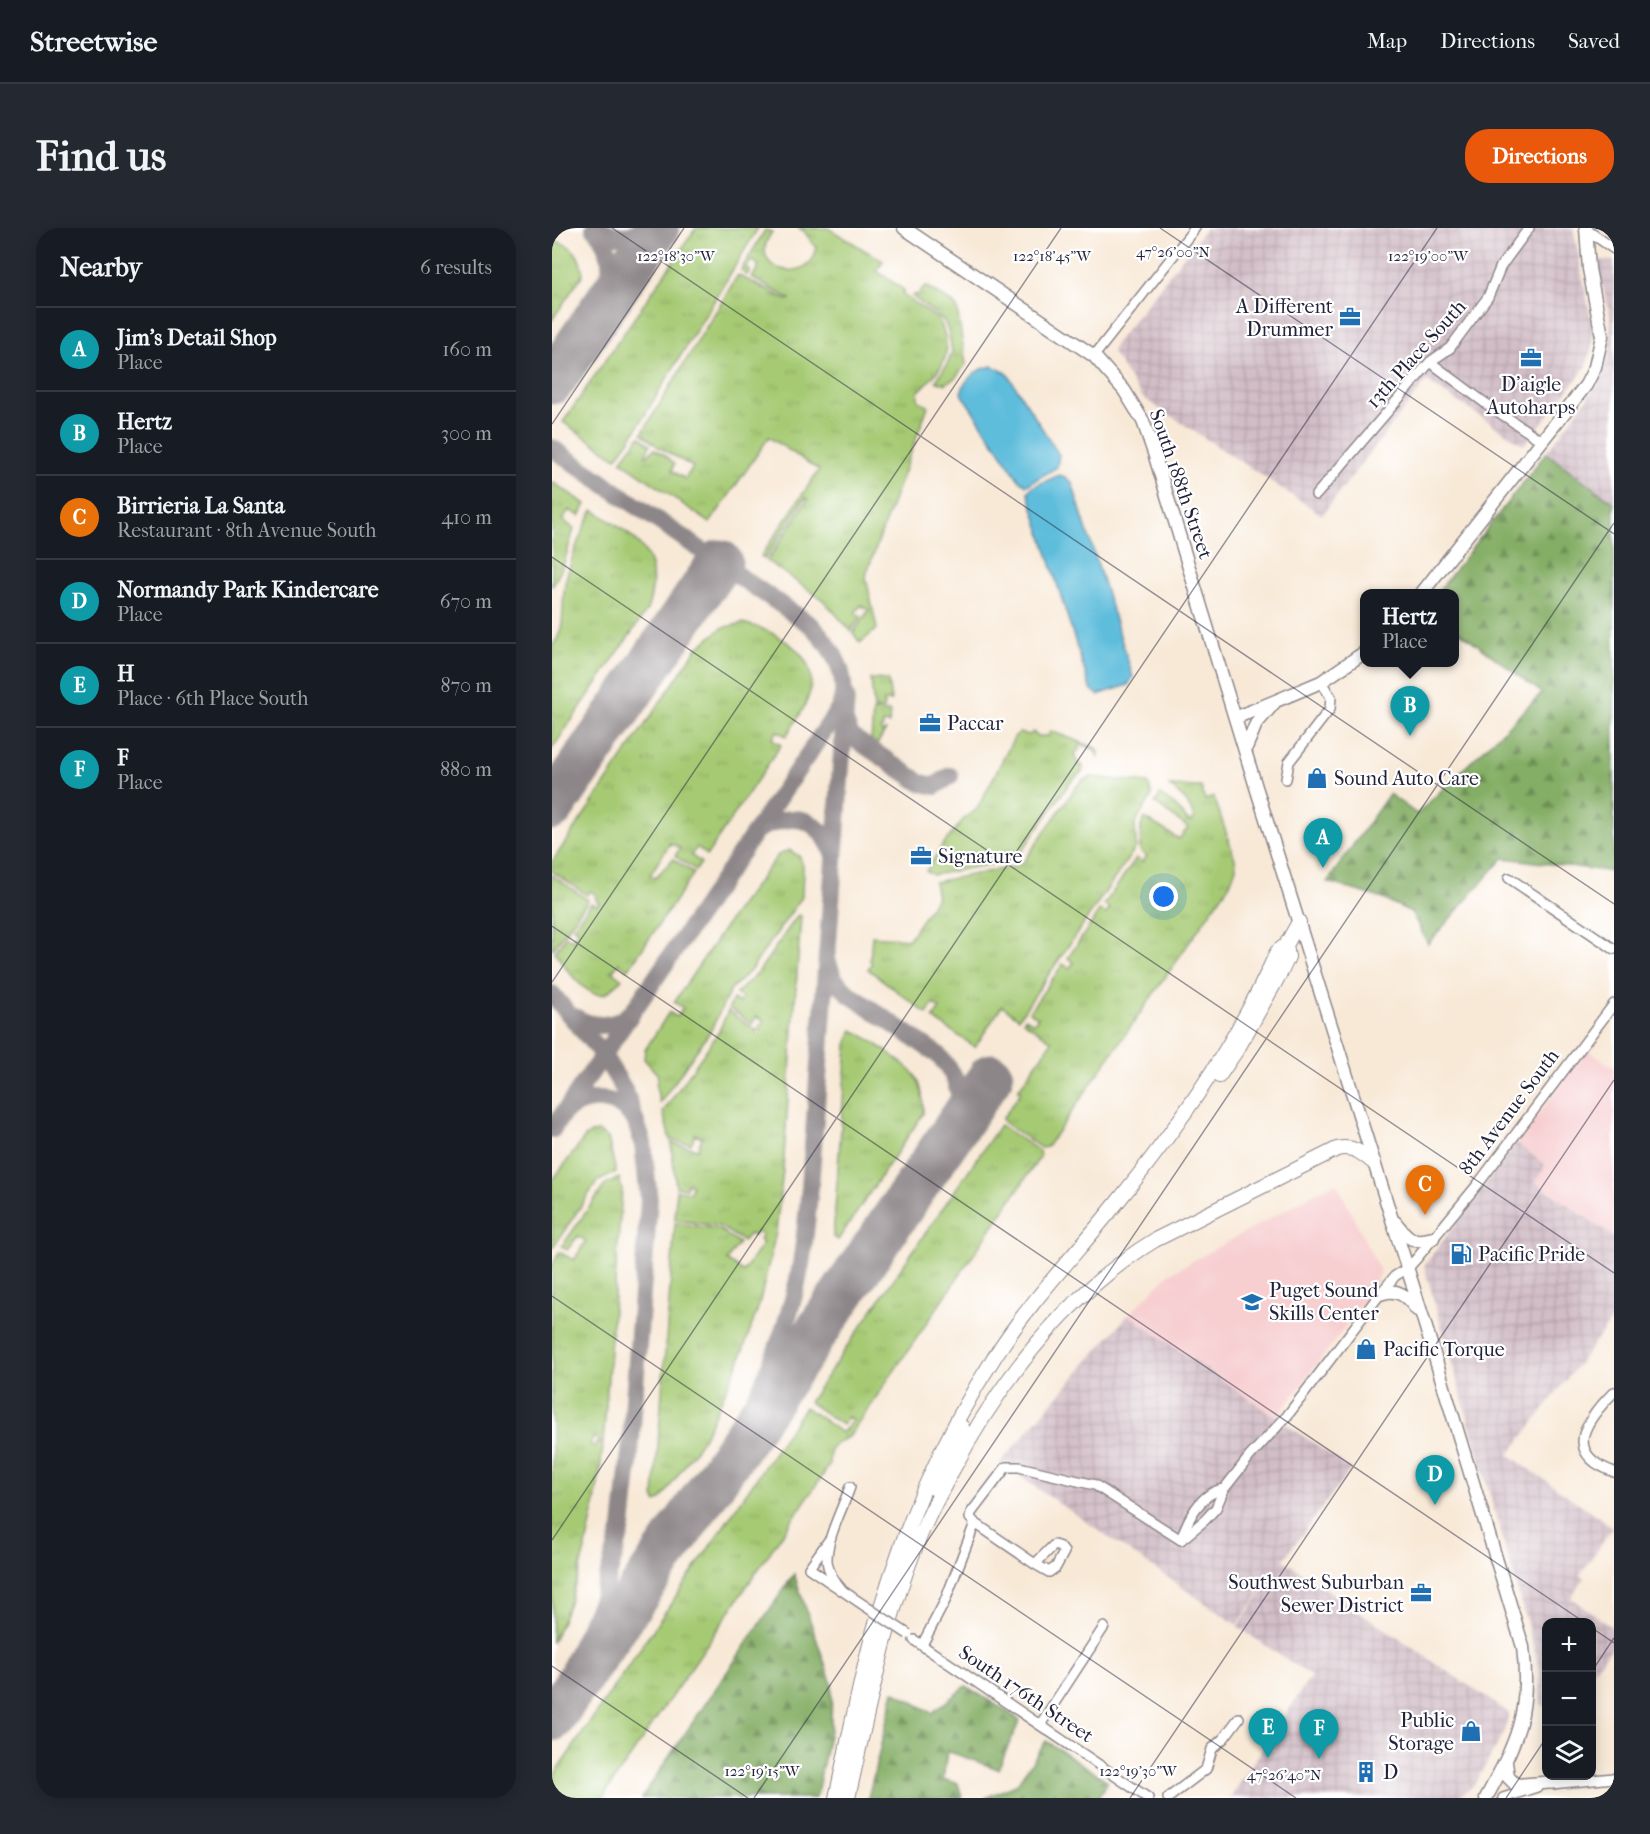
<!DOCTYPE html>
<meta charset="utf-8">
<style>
:root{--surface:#171b24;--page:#242831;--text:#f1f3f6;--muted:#9ea1a6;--line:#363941;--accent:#ea580c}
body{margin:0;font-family:"IM FELL French Canon",serif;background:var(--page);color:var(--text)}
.controls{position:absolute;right:18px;bottom:18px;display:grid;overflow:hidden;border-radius:12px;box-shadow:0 3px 15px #0003}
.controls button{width:54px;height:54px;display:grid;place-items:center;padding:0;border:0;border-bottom:2px solid var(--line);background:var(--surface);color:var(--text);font:30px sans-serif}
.you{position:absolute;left:612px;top:669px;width:21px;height:21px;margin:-15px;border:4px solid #fff;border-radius:50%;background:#1a73e8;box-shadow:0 0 0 9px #1a73e833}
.badge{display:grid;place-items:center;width:39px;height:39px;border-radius:50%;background:var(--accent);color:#fff;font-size:20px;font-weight:700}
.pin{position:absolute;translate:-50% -50px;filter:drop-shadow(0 2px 3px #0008)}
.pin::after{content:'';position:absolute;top:32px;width:21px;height:18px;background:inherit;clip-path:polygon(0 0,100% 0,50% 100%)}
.popup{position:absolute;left:808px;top:361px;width:99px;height:78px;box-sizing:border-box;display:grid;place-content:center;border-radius:12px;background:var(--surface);filter:drop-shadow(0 2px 4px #0005);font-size:20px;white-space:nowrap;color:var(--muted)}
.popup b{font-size:22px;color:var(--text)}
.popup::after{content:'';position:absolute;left:50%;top:100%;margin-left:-12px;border:12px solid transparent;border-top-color:var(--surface)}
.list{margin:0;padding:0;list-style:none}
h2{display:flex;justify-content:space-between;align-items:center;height:78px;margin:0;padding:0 24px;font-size:26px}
h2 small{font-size:20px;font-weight:400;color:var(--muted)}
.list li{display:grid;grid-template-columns:39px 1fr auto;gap:18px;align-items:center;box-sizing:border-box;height:84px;padding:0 24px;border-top:2px solid var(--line)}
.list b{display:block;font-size:22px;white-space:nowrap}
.list p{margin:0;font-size:20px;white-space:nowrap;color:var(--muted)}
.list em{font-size:20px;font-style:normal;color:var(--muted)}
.icon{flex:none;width:33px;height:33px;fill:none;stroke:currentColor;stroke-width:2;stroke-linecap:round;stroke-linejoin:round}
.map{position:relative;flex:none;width:1062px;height:1570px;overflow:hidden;border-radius:24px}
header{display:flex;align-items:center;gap:36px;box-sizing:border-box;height:84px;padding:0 30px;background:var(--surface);border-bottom:2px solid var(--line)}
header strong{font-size:28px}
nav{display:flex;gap:33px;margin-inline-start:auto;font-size:21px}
.intro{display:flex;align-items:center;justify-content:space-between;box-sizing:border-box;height:144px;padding:0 36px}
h1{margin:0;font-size:42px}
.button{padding:15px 27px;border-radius:24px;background:var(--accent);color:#fff;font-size:21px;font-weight:700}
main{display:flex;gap:36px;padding:0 36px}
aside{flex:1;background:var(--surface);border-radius:24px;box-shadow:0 3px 15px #0003}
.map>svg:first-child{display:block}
.built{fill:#f7cfd1}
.industrial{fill:url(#industrial-grid)}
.grass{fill:url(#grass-tufts);stroke:#647657;stroke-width:1.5}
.forest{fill:url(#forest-firs);stroke:#536850;stroke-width:1.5}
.water{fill:#5ebddc;stroke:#40708c;stroke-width:1.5}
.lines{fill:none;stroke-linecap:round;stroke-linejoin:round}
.taxiway{stroke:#8d8689;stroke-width:18}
.runway{stroke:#8d8689;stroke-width:45}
.minor-casing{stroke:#8d8689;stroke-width:12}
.major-casing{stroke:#8d8689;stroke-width:15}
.highway-casing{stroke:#8d8689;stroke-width:16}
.minor{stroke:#fff;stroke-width:9}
.major{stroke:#fff;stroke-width:12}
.highway{stroke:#fff;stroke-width:14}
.minor-bridge-casing{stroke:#8d8689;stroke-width:12;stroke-linecap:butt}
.minor-bridge{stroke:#fff;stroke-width:9}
.ticks{fill:none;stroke:#22223b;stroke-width:1.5;stroke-opacity:0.45}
.labels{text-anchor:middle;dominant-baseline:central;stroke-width:4.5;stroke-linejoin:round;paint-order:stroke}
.poi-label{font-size:20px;fill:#22223b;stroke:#fff;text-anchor:start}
.street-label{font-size:20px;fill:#22223b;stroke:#fff}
.ticks-label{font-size:15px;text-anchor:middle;fill:#22223b;stroke:#fff;stroke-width:4.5;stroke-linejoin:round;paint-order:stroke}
</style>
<header>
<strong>Streetwise</strong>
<nav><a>Map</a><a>Directions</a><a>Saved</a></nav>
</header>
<div class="intro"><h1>Find us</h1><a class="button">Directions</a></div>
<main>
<aside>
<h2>Nearby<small>6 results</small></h2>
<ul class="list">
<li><span class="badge" style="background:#0f9aa8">A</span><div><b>Jim's Detail Shop</b><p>Place</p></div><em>160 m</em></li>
<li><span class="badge" style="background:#0f9aa8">B</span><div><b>Hertz</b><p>Place</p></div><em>300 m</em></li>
<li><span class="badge" style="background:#e8710a">C</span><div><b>Birrieria La Santa</b><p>Restaurant · 8th Avenue South</p></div><em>410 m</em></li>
<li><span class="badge" style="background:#0f9aa8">D</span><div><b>Normandy Park Kindercare</b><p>Place</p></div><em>670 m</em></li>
<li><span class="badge" style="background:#0f9aa8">E</span><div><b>H</b><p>Place · 6th Place South</p></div><em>870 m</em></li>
<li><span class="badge" style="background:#0f9aa8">F</span><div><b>F</b><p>Place</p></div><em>880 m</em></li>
</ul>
</aside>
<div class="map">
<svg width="1062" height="1570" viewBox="0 0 1062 1570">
<defs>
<pattern id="industrial-grid" width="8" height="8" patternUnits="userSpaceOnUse" patternTransform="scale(1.5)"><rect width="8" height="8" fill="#d2bdc6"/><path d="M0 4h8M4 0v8" fill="none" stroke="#b4a2ab"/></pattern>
<pattern id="grass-tufts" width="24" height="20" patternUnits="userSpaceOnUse" patternTransform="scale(1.5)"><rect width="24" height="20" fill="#a6ca73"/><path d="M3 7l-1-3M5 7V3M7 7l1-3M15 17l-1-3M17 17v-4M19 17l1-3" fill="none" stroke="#8fad64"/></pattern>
<pattern id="forest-firs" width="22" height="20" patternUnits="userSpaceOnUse" patternTransform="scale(1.5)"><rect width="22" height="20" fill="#84ae65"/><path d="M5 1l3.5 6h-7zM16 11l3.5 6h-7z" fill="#6c8d54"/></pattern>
</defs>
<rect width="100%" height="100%" fill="#fff"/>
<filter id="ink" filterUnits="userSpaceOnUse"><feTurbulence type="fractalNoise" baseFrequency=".0167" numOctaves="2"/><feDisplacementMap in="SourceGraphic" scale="12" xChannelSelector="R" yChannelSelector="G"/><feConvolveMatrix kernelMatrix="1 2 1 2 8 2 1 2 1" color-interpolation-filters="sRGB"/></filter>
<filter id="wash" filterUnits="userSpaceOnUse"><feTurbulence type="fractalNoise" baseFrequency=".008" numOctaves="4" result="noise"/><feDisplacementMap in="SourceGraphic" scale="24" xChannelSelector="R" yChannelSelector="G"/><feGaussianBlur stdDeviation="1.35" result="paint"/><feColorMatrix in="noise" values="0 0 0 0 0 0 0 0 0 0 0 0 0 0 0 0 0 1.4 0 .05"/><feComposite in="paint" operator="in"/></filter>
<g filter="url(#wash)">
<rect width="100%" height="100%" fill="#f8e9d7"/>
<!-- built -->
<path class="built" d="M1036,822L1062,840V1009L983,954L964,915Z
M784,954L828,1043L821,1061L725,1190L576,1087L617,1046Z"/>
<!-- industrial -->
<path class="industrial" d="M654,0H1021L1040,97L1041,113L1035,138L972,217L874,153L770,287L590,169L560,124L563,116Z
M1049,32L1062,33V275L994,225L1043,160L1052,142L1058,123L1059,91L1045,37Z
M964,915L994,937L983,954L1062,1009V1089L957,1227L1061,1299L1028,1347L1033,1350L1019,1370L1062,1401V1417L1040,1445V1394H994V1480L989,1476L988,1441L872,1038Z
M576,1087L799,1241L731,1332L957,1485L951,1507L922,1557L905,1570H678L759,1448L686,1399L719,1350L685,1397L448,1235Z"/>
<!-- grass -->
<path class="grass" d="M144,0H206L77,213L64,230L11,194Z
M246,0H276L331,33L325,43L352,62L350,66C361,74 375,82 385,91C390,95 391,102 393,108C400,134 382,148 366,164V172L376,178L315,344L314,350L325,401L308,415L301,405L317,382L309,377L303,385L309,389L299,403L271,372L215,333L256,271L253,270L213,331L209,328L267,242L217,209L158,295L69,233L88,208L98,217L93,228H95L102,221L113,227L122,236L120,243L133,251L141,239L105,218L90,205L186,47L235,72L238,71L200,50L207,38L200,32L194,40L198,43L195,47L189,42L213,2L220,4C191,44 261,58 264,20L252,3Z
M0,13C20,15 28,26 31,46L0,92Z
M373,58L401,75L405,80L414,136L403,150L393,156L392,154L388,155L384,153L397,133L400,123L397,105L392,93L360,68L368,65Z
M0,254L34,276L28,288L17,282L11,292L22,301L11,338L0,359Z
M41,282C84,309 114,326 95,382L0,521V418C16,401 8,374 14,351C20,328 29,303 41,282Z
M190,395C221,402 266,423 258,463C254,479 243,495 234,508L225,503L220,511L229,517L155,627L145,619L139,627L149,635L144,642L123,628L128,620L118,615L98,647L103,650L121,631L142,645L76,742L67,735L60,743L70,751C64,756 59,764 52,766C34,771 11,737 3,724L14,708L20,712L26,703L21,699L39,675L44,677L47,675L43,670L44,667L38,663L35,667L0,643V634L145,420L170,400Z
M319,451L336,452L339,473H332V481H322Z
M321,483L338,484L337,496L331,495V499L328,502L330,505L334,502L324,518L319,514Z
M498,503L542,519L546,522L547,531L542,521L528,517L527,522L523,525V529L526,536L531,538L530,544L519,553L467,627L460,623L456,629L461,632L381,647L374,643L390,618L411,592L425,581L463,508L467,505L477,507L481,504L485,508H497Z
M540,549L596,555L600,568L583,595L584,619L467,790L450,778L423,819L381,790L388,780L381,776L375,786L316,741L320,735L318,733L320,708L357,711L385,669L382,654L466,638L472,633L524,559L531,552Z
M617,558L649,559L653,572L662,569L683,631L684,640L678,656L495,919L489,920L451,894L450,891L469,864L466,862L500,813L471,793L473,790L482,795L486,789L477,784L511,736L517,740L522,735L516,730L548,682L554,686L558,681L552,677L584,630L590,634L595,628L588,623L589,598L593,590L627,611L636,600L603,575L608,567L623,577L637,594L642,591C638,574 630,568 617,558Z
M237,622L248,629L251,638L250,669L198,743L179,761L159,802L108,875L104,859L106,847L92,831L93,822L117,784L125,789L131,780L122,774L181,687L226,627Z
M0,647L36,672L1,721L0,720Z
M246,687L249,688L231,942L224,1004L207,1077L187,1134L152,1209L109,1272L104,1274L102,1268L123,995L166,1001L187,1015L175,1032L191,1044L211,1015L207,1012L210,1007L205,1003L202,1008L198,1006L191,1013L167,998L123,992L124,962L138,964L140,957L135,955L134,960L124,959L119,915L146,921L150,909L143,906L139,916L118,912L111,884L166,805L176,783L205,803L212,793L205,788L200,796L177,780L181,771L188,775L190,770L184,766L205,746Z
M300,802C313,807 358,838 364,849C371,861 371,873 371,886L286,1012L281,1009L295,817Z
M448,897L487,923L488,929L297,1209C280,1216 277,1219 277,1238L50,1570H0V1550L253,1179L290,1205L301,1192L296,1189L290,1197L257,1174Z
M47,904L56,910L64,944L45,954L0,1021V953L33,909L39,905Z
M67,950L70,962L51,1216L42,1209L38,1216L42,1219L45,1214L51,1219C43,1287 30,1353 0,1415V1038L7,1024L22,1032L34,1013L26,1008L15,1022L10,1018L53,957Z"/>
<!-- forest -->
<path class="forest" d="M994,225L1062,275V644L951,630L876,716L859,684L829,670L775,654L837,566L865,586L990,465L903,400V366L885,365Z
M242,1346L280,1456L279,1497L264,1570H89Z
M414,1458L468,1492L446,1541L395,1523L391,1552L406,1555L410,1570H316L342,1463L380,1485Z
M494,1513L556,1553L546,1570H433L465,1556Z"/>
<!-- water -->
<path class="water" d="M440,138L455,145L507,227L505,239L475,257L467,252L409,165C413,150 425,141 440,138Z
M507,247L513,249L520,255L581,449L576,457L546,467L538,460L476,264L480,259Z"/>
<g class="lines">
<!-- taxiway -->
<path class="taxiway" d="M42,0C63,23 60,46 54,74
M45,0C63,11 81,10 100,0
M0,220L260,398C281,420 300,451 287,481L0,902
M293,493L297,504L300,509L369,555L383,558L398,548
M207,601C242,583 267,588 282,627
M276,735L282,751L297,766L385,826C409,851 413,873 399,906
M0,766L51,827L73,863L91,915L97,972L78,1225L70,1300L49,1373L0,1478
M23,789C39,800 63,800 77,786
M14,883C35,866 66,868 82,891
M171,1240C202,1176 236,1108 249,1036C253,1011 255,985 258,959L294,470"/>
<!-- runway -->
<path class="runway" d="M0,154L105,0
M0,580L168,334
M0,1491L439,848"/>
</g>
</g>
<g filter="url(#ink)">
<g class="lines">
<defs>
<path id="minor" d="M1032,0L1062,21
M542,128L643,0
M878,134L933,175L990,213
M764,267L878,134L898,120L936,69L949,38L977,0
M734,551L737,534L778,481L779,469L769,454
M957,650L1062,721
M1062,1164C1033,1193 1010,1225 1062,1244
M423,1295L483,1336L497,1344L504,1339L512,1324L508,1319L502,1317L483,1336
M277,1312L257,1340L313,1378
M629,1312L653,1292L664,1280L672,1261L698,1228L735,1188L828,1066L843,1048L856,1040L865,1030L926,956L1062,776
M629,1312C635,1292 649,1264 672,1261
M290,1362C283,1354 276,1344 275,1333C274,1311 291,1280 298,1259
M362,1412L596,1570
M370,1417L393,1373L423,1295L418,1290L419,1285L454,1239H467L543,1257L629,1312
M488,1497L552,1399
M999,1556L1062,1550
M616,1570L654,1541L660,1521L672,1510L687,1490
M951,1570L985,1559"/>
<path id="major" d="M352,0L542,128L572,162L591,193L602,225L704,559L871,1090L971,1419C979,1485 965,1513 934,1570
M869,366L1034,157L1043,139L1050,108L1037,41L1034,0
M683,490L769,454L813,424
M693,522L704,496L722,475
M843,994C856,1010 859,1016 881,1010
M828,1066C845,1059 855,1068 865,1082
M954,1534L956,1549L964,1557L1003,1554"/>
<path id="highway" d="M667,848L686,820L730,742L736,729L734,717
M383,1261L389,1244L410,1199
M284,1570C296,1516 306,1462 320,1409C349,1307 387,1214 445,1125C480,1071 524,1026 563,977C626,899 685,815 725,724L734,717L747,694
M296,1570C317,1477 336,1376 376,1290C383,1275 391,1260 399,1245C448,1153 513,1067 603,1012L785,921C801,917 810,925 822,935"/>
</defs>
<!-- minor casing -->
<use href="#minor" class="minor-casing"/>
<!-- major casing -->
<use href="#major" class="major-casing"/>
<!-- highway casing -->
<use href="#highway" class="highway-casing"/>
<!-- minor -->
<use href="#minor" class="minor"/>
<!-- major -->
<use href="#major" class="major"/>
<!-- highway -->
<use href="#highway" class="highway"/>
<defs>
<path id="minor-bridge" d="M313,1378L356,1406"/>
</defs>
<!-- minor-bridge casing -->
<use href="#minor-bridge" class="minor-bridge-casing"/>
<!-- minor-bridge -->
<use href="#minor-bridge" class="minor-bridge"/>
</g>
</g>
<!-- ticks -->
<path class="ticks" d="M60,0L1062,676M608,0L1062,306M0,196L132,0M0,329L1062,1045M0,698L1032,1394M0,754L509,0M0,1068L744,1570M0,1312L885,0M1040,1400L1062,1415M0,1438L196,1570M1040,1443L1062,1410M202,1570L1062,295M578,1570L1062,852M954,1570L994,1510"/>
<!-- icons -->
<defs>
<symbol id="office-bare" viewBox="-9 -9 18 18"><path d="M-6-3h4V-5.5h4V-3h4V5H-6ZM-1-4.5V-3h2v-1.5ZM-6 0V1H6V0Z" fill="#1f6fb2" stroke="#fff" stroke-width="2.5" paint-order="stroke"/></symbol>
<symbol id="shop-bare" viewBox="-9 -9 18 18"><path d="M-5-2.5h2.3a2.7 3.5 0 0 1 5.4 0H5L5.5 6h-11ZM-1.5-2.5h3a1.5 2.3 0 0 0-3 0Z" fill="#1f6fb2" stroke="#fff" stroke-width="2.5" paint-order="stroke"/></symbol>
<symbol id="fuel-bare" viewBox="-9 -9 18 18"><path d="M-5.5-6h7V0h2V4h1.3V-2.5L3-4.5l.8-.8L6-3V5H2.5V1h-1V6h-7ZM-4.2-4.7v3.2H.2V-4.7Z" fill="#1f6fb2" stroke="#fff" stroke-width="2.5" paint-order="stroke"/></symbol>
<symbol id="school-bare" viewBox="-9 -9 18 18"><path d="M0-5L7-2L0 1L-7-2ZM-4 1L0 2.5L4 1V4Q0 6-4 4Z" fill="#1f6fb2" stroke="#fff" stroke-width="2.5" paint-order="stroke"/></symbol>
<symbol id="building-bare" viewBox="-9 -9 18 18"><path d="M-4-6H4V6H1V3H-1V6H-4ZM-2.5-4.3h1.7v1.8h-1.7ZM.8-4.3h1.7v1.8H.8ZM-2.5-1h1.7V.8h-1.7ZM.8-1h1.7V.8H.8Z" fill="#1f6fb2" stroke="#fff" stroke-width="2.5" paint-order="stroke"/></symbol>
</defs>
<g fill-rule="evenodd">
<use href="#office-bare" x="783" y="74" width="30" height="30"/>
<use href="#office-bare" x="964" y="115" width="30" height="30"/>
<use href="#office-bare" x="363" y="480" width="30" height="30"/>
<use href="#shop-bare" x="750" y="535" width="30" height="30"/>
<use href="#office-bare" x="354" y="613" width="30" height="30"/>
<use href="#fuel-bare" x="894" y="1011" width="30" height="30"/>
<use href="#school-bare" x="685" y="1059" width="30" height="30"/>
<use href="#shop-bare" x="799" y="1106" width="30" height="30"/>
<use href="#office-bare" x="854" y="1350" width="30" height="30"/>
<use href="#shop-bare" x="904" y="1488" width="30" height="30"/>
<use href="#building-bare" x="799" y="1529" width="30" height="30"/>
</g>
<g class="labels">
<!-- poi labels -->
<g class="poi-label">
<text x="781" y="78" text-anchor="end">A Different<tspan x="781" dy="23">Drummer</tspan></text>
<text x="979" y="156" text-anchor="middle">D'aigle<tspan x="979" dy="23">Autoharps</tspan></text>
<text x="395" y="495">Paccar</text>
<text x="782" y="550">Sound Auto Care</text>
<text x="386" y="628">Signature</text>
<text x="926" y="1026">Pacific Pride</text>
<text x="717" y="1062">Puget Sound<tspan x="717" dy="23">Skills Center</tspan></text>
<text x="831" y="1121">Pacific Torque</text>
<text x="852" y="1354" text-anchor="end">Southwest Suburban<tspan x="852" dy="23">Sewer District</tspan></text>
<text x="902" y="1492" text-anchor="end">Public<tspan x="902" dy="23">Storage</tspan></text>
<text x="831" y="1544">D</text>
</g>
<!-- street labels -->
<g class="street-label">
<text transform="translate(864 126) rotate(-48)">13th Place South</text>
<text transform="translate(629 256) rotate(71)">South 188th Street</text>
<text transform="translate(957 884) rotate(-53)">8th Avenue South</text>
<text transform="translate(474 1466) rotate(34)">South 176th Street</text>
</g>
</g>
<g class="ticks-label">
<text x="621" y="29">47°26'00"N</text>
<text x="124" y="33">122°18'30"W</text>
<text x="500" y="33">122°18'45"W</text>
<text x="876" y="33">122°19'00"W</text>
<text x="210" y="1548">122°19'15"W</text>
<text x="586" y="1548">122°19'30"W</text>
<text x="732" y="1552">47°26'40"N</text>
</g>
</svg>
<div class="controls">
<button>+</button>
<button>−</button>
<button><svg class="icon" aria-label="layers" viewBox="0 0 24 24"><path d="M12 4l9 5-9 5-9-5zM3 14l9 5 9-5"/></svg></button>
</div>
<div class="you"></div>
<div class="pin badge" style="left:771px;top:640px;background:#0f9aa8">A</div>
<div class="pin badge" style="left:858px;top:508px;background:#0f9aa8">B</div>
<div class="popup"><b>Hertz</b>Place</div>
<div class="pin badge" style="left:873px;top:987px;background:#e8710a">C</div>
<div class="pin badge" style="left:883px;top:1277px;background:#0f9aa8">D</div>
<div class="pin badge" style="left:716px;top:1530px;background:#0f9aa8">E</div>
<div class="pin badge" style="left:767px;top:1531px;background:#0f9aa8">F</div>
</div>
</main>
